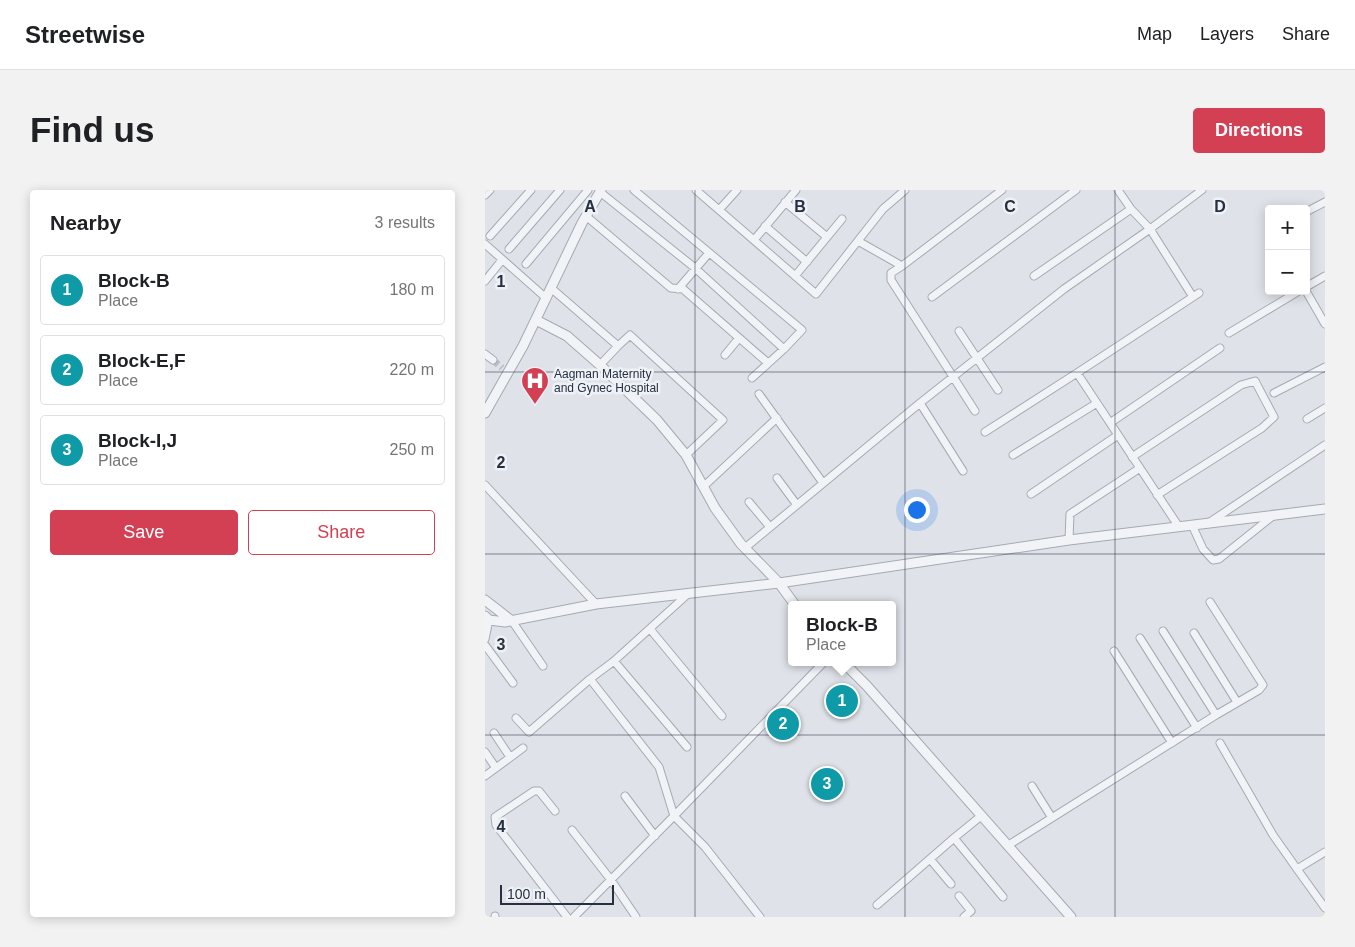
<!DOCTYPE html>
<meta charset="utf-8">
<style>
:root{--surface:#fff;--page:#f2f2f2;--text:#202124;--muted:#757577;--line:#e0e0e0;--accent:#d33f53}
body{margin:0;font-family:Helvetica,sans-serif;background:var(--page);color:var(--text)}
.controls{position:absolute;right:15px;top:15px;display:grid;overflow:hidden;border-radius:5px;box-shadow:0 2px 12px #0003}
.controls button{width:45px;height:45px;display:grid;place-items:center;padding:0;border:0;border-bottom:1px solid var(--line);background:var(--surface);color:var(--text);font:25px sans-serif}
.scale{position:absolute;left:15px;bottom:12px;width:114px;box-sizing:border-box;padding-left:5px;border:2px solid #273041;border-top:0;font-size:14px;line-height:18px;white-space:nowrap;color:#273041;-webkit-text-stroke:4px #eef2f6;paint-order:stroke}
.you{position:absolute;left:431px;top:319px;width:18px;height:18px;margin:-12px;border:4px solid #fff;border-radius:50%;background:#1a73e8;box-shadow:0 0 0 8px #1a73e833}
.badge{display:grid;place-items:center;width:32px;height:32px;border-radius:50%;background:var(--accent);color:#fff;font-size:16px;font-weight:700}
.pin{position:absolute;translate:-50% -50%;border:2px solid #fff;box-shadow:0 1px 5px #0006}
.popup{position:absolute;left:303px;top:411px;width:108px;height:65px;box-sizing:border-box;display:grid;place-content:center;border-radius:5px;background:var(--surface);filter:drop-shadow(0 1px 4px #0005);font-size:16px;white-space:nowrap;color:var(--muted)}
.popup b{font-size:19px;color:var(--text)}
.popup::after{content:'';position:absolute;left:50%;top:100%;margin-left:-10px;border:10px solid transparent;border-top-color:var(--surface)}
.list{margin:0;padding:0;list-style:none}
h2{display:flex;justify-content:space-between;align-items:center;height:65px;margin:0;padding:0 20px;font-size:21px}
h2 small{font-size:16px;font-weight:400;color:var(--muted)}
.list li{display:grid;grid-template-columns:32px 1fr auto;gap:15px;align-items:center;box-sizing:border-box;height:70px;margin:0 10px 10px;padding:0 10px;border:1px solid var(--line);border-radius:5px}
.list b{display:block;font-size:19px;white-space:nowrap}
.list p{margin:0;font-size:16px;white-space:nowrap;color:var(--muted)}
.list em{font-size:16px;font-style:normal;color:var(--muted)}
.actions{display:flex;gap:10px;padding:15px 20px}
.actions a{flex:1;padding:11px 0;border:1px solid var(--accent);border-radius:5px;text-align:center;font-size:18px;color:var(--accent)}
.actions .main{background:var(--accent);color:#fff}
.map{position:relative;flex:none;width:840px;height:727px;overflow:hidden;border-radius:5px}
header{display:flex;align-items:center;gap:30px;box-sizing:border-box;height:70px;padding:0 25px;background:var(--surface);border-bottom:1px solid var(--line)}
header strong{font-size:24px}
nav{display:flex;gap:28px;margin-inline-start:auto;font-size:18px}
.intro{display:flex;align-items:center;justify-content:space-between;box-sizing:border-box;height:120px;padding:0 30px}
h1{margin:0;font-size:35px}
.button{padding:12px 22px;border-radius:5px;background:var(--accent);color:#fff;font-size:18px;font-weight:700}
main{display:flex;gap:30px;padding:0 30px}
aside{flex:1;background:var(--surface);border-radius:5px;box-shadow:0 2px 12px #0003}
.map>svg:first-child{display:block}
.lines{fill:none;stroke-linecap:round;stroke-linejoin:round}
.minor-tunnel{stroke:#babfc7;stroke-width:7;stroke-dasharray:7 3.5;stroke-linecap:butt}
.minor-casing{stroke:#a4aab3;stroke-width:9}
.tertiary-casing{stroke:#a4aab3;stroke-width:11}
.minor{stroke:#f2f3f7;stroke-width:7}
.tertiary{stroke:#f2f3f7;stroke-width:9}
.grid{fill:none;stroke:#273041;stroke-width:1;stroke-opacity:0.55}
.labels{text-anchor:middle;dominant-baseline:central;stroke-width:5;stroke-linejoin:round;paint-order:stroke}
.poi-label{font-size:12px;fill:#273041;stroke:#eef2f6;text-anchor:start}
.grid-label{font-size:16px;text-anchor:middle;font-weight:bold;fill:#273041;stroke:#eef2f6;stroke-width:5;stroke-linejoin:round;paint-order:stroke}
</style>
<header>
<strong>Streetwise</strong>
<nav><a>Map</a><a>Layers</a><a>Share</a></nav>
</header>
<div class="intro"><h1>Find us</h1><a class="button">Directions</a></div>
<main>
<aside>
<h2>Nearby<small>3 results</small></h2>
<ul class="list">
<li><span class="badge" style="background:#0f9aa8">1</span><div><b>Block-B</b><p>Place</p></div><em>180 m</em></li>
<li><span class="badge" style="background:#0f9aa8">2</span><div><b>Block-E,F</b><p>Place</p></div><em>220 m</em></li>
<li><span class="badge" style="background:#0f9aa8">3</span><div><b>Block-I,J</b><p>Place</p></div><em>250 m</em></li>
</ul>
<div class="actions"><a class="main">Save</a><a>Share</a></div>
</aside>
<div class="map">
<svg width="840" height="727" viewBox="0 0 840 727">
<rect width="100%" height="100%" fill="#dfe3e9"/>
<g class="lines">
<!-- minor-tunnel -->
<path class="minor-tunnel" d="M8,170L17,178"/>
<defs>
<path id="minor" d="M211,0L331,104L398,19L420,0
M115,2L210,78L299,159L317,140L149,0
M0,5L5,0
M300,12L342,47
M234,20L252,0
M821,22L840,12
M101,26L186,98L198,99L283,173
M280,36L322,72
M5,46L46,0
M269,50L311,0
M373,51L417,76L406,83V90L490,221
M0,54L61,108
M24,59L75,0
M41,74L103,0
M417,76L517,0
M310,86L357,29
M549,86L646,19L633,0
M0,91L17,70
M821,97L840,86
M66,98L133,156L115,175
M193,99L224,63
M821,101L840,134
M447,107L591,0
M708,107L665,39L717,0
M474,141L513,200
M744,143L814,101
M133,156L145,145L238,230L201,265
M0,164L8,170
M240,165L254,148
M592,183L714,103
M267,188L299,159
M789,203L840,177
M274,204L338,293
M435,213L478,281
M822,229L840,218
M625,233L735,158
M500,242L592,183L694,337
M528,265L612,213
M647,267L756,195L770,191L789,227L777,238L672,305
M292,288L312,315
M0,295L111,414
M218,297L292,228
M546,304L633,245
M264,312L285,337
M725,332L840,255
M707,335L718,359L728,370L734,369L789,325
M584,350L585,324L655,278
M260,358L435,213L579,99L665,39L646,19
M204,403L129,471L105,489L174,577L189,626L339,472
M27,431L58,476
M165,439L237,526
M678,441L731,525
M709,443L752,512
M655,448L712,538
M0,449L4,430
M0,455L28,493
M629,461L687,553
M129,471L202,557
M31,528L44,542L105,489
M9,543L25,567
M735,553L788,645L812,679
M0,562L11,578
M0,586L38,558
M547,596L567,628
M140,606L170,646
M70,621L54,601H49L10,627L11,635L82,727
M496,626L469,648L518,707
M87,640L126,690L151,727
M522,656L731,525L774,500L778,495L725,412
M840,662L812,679L840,718
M445,669L466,694
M474,706L486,721L479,727
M392,715L469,648
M10,726V727
M89,727L189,626L220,657L275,727"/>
<path id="tertiary" d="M51,130L82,146L115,175L172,230L201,265L230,318L256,354L294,393L310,415
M0,223L38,156L97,33L116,0
M0,410L27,431
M0,426L4,430L20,432L111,414L294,393L584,350L840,319
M358,472L382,496L586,727"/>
</defs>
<!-- minor casing -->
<use href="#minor" class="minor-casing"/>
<!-- tertiary casing -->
<use href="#tertiary" class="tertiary-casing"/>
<!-- minor -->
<use href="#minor" class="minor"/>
<!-- tertiary -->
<use href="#tertiary" class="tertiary"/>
</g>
<!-- grid -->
<path class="grid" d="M210,0V727M420,0V727M630,0V727M0,182H840M0,364H840M0,545H840"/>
<!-- icons -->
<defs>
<symbol id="hospital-pin" viewBox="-11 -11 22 30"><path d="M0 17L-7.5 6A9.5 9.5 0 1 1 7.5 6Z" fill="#d33f53" stroke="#eef2f6"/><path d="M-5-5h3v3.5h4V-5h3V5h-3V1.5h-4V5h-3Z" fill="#fff"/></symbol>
</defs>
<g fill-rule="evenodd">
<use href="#hospital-pin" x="34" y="175" width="32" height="43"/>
</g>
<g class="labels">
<!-- poi labels -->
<g class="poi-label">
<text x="69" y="184">Aagman Maternity<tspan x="69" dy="14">and Gynec Hospital</tspan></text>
</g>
</g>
<g class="grid-label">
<text x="105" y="22">A</text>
<text x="315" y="22">B</text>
<text x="525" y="22">C</text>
<text x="735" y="22">D</text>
<text x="16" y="97">1</text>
<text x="16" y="278">2</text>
<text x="16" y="460">3</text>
<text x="16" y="642">4</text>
</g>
</svg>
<div class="controls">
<button>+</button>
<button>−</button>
</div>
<div class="scale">100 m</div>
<div class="you"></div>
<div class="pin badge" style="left:357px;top:511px;background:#0f9aa8">1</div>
<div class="popup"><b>Block-B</b>Place</div>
<div class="pin badge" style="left:298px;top:534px;background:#0f9aa8">2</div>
<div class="pin badge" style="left:342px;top:594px;background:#0f9aa8">3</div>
</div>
</main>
